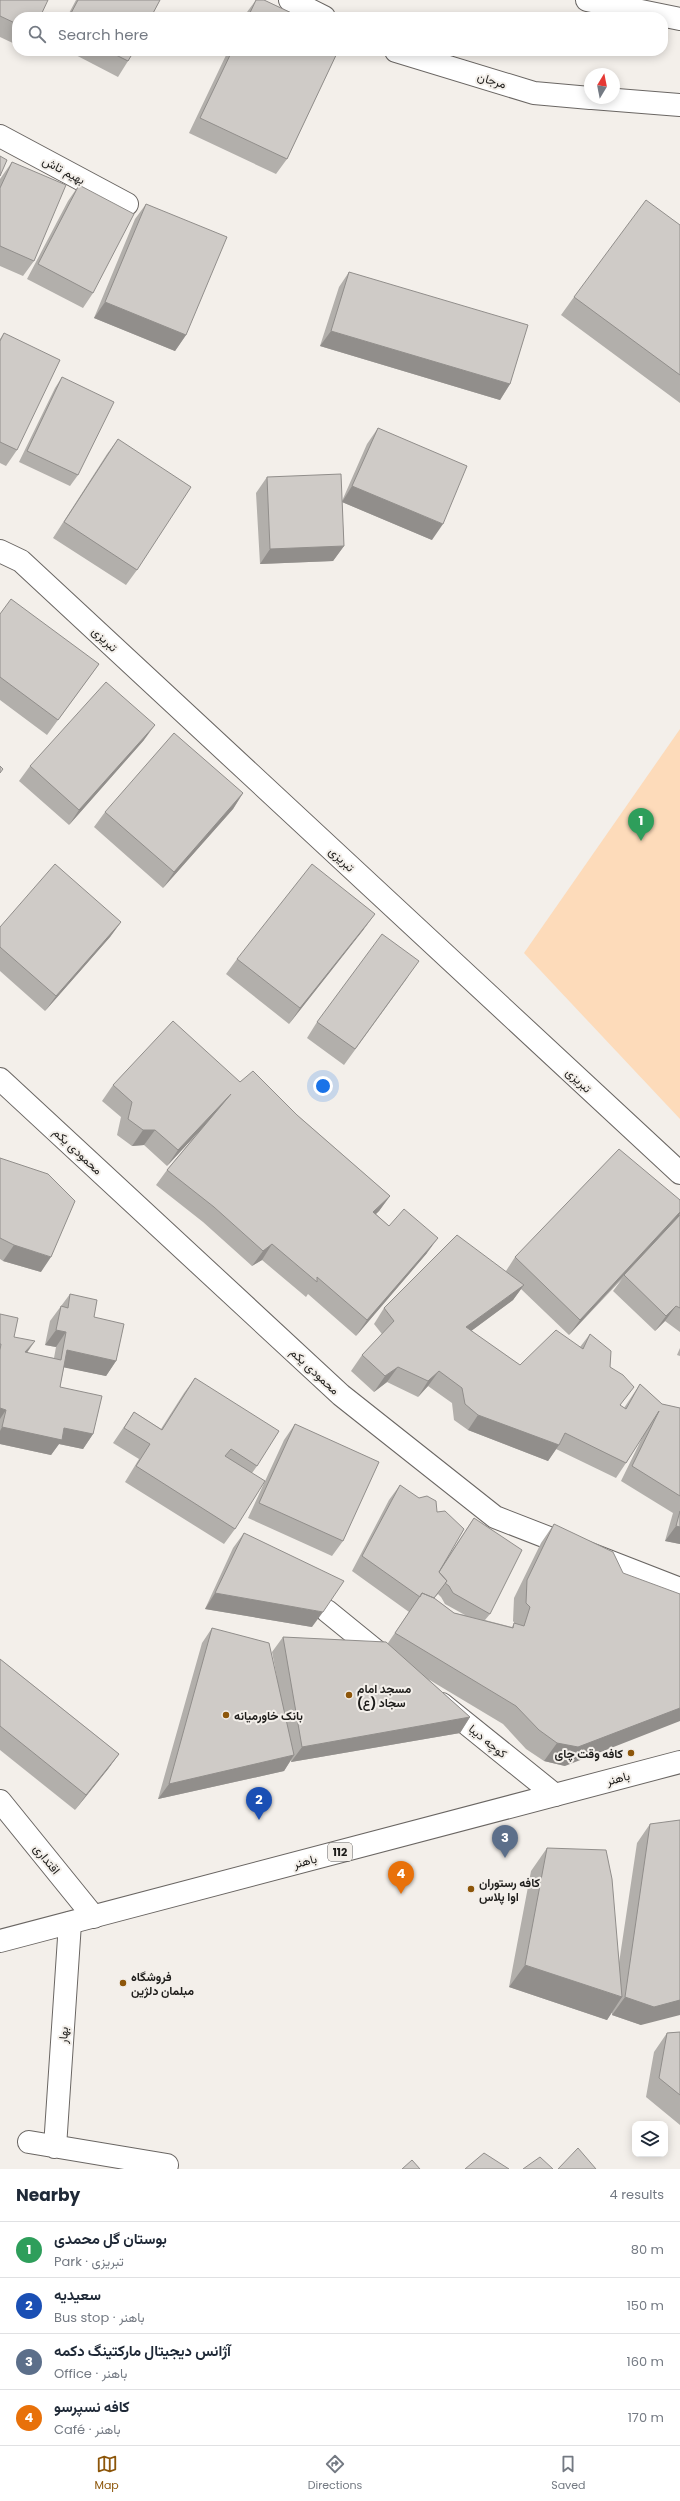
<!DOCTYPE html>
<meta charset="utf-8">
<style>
:root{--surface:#fff;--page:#f6f6f7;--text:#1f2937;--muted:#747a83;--line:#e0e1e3;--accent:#8d560a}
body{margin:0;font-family:Poppins,Vazirmatn,sans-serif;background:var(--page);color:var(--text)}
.controls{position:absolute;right:12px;bottom:12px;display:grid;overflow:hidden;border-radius:8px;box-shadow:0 2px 10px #0003}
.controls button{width:36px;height:36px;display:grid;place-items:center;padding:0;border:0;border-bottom:1px solid var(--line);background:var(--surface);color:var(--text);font:20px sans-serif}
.compass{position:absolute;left:584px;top:68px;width:36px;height:36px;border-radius:50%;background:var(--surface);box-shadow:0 2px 10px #0003;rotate:10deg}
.you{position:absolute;left:323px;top:1086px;width:14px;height:14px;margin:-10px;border:3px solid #fff;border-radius:50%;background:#1a73e8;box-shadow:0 0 0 6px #1a73e833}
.badge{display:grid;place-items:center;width:26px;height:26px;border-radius:50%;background:var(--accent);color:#fff;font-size:13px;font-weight:700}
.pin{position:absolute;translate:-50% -33px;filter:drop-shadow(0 1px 2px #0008)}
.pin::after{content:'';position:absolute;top:21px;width:14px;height:12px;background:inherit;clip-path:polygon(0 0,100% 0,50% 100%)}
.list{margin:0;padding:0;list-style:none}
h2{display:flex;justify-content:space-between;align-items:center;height:52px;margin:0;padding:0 16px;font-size:17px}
h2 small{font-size:13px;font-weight:400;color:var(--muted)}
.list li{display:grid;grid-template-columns:26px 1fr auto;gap:12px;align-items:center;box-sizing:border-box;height:56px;padding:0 16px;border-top:1px solid var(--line)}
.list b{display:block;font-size:15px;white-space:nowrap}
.list p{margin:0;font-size:13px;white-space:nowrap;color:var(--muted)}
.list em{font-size:13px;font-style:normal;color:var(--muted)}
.icon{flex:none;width:22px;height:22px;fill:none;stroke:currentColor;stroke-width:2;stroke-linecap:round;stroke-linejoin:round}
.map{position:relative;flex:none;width:680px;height:2169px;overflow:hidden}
.search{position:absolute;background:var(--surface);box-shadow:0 2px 10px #0003;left:12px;right:12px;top:12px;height:44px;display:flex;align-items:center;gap:10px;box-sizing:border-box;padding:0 14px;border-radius:16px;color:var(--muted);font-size:15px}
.sheet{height:276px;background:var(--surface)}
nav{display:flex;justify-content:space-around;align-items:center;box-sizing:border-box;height:56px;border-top:1px solid var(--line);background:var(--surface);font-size:11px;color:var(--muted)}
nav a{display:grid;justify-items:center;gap:2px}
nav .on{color:var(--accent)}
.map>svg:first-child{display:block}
.green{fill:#fddbba}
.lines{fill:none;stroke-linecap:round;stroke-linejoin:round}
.minor-casing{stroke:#6a6663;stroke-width:24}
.primary-casing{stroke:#6a6663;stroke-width:24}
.minor{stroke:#fff;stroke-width:22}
.primary{stroke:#fff;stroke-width:22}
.wall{fill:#b2afab;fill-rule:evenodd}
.shaded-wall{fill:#918e8b}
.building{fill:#cfcbc7;stroke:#918e8b}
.poi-dot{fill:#8d560a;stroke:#f3efea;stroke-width:1.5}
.labels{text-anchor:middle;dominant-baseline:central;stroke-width:4;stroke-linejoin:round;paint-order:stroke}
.shield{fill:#f3efea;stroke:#5d5b58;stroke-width:1}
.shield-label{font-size:11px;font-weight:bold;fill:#1d1c1a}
.street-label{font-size:12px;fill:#1d1c1a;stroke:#f3efea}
.poi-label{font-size:12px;font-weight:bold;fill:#1d1c1a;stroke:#f3efea;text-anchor:start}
</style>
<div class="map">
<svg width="680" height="2169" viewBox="0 0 680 2169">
<rect width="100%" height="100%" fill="#f3efea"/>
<!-- green -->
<path class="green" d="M680,729V1119L524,953Z"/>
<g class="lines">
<defs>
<path id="minor" d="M290,0L324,17
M587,0L680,19
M396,51L534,93L590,98
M592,98L680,105
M0,136L127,204
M0,551L21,561L680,1173
M0,1079L341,1395L495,1517L680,1589
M327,1611L386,1659
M442,1704L555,1795
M0,1801L94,1917
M29,2142L167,2165
M55,2147L70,1923"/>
<path id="primary" d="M0,1941L680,1762"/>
</defs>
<!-- minor casing -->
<use href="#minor" class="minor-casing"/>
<!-- primary casing -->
<use href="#primary" class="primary-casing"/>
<!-- minor -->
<use href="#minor" class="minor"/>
<!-- primary -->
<use href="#primary" class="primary"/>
</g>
<!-- wall -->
<path class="wall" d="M0,0L17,17V45L0,37Z
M76,0H160L151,17H67Z
M256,0H264L300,17H245L247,12Z
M68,51H134L128,61L118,77Z
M228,51H338L287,159L276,174L189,133Z
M12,162L34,261L23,276L0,266V179Z
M79,185L93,293L83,308L27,279L68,201Z
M146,204L186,335L175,351L94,318L135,219Z
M680,225V403L561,315L574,297Z
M349,272L510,384L500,400L320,346L339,287Z
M4,333L17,450L6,466L0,463V339Z
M62,377L78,475L70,486L19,462L55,388Z
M378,428L432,540L342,502L344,546L333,561L260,564L256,493L267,477L342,501L367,444Z
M118,439L137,570L126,585L53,538L107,454Z
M0,614L99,664L47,735L0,700Z
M144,740L69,825L19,781L30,766Z
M243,793L233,809L163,888L94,827L105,812Z
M121,922L110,937L45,1011L0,971V927Z
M364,929L289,1024L226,974L237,959Z
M408,977L344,1065L307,1038L317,1022Z
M240,1082L297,1115L390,1196L379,1211L376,1214L389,1226L427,1253L356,1336L308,1294L306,1297L262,1260L252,1266L203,1222L156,1185L167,1170L201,1129L167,1166L144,1145L132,1146L117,1135L121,1117L102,1101L113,1085Z
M0,1158L41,1272L3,1261L0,1259Z
M680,1200V1214L677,1219L680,1215V1332L665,1321L655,1331L613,1291L622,1279L569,1335L521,1289L513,1300L471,1331L520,1365L580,1347L590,1334L610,1367L621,1406L624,1408L640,1384L662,1404L680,1408V1544L665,1541L673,1513L621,1481L644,1434L626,1463L616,1478L556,1449L548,1461L468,1430L454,1420L452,1403L428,1386L418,1397L387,1382L374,1392L351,1371L362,1355L382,1334L374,1324L384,1308L506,1271L515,1257Z
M70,1294L94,1317L116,1361L106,1376L64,1367L60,1387L93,1434L83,1449L59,1444L51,1455L0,1444V1314L14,1337L27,1353L54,1358L56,1347L45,1345L50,1321Z
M680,1348V1356L677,1355Z
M195,1378L257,1466L252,1473L235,1529L224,1544L125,1482L139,1459L113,1443L134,1412L161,1429L184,1393Z
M295,1424L343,1541L332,1556L248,1518L284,1440Z
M400,1485L437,1512L443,1564L474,1518L490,1614L485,1620L512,1627L514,1623L515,1624L513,1621L514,1598L541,1543L554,1524L565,1766L544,1761L526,1749L503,1724L428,1679L470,1717L460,1733L291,1762V1760L284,1771L158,1799L202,1643L212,1628L277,1678L272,1652L283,1637L388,1643L409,1612L352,1571L389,1500ZM438,1594L441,1597L445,1604L465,1615L454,1613L434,1598Z
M244,1533L312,1627L205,1609L233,1548Z
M0,1659L119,1754L108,1769L75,1810L0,1750Z
M650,1824L641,2025L612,2015V2012L607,2020L509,1987L531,1871L547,1848L619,1963L637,1843Z
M680,2032V2125L646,2097L654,2052L667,2033Z"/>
<!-- shaded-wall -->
<path class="shaded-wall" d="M105,302L186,335L175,351L94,318Z
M331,331L510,384L500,400L320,346Z
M352,486L443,524L432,540L342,502Z
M344,546L333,561L260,564L270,549Z
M155,725L144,740L69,825L79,810Z
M243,793L233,809L163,888L174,872Z
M375,914L364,929L289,1024L300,1008Z
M121,922L110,937L45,1011L56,996Z
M231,1094L220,1109L167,1166L178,1150Z
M143,1130H155L144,1145L132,1146Z
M390,1196L379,1211L362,1227L373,1212Z
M680,1212V1214L676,1221L624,1275L569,1335L580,1320Z
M438,1238L427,1253L356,1336L367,1320Z
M272,1244L262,1260L252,1266L263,1251Z
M14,1245L51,1257L41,1272L3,1261Z
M524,1285L513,1300L455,1343L466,1327Z
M676,1306L665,1321L655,1331L666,1316Z
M56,1330L66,1332L56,1347L45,1345Z
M35,1341L24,1357L25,1352Z
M67,1350L116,1361L106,1376L57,1366Z
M398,1367L387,1382L374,1392L385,1376Z
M439,1371L428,1386L418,1397L428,1381Z
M0,1408L6,1410L0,1419Z
M478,1415L559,1445L548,1461L468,1430Z
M2,1427L64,1428L93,1434L83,1449L59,1444L51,1455L0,1444V1431Z
M676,1526L680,1527V1544L665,1541Z
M215,1593L323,1612L312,1627L205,1609Z
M680,1708V1721L565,1766L544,1761L557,1743Z
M470,1717L460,1733L291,1762L302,1747Z
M119,1754L108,1769L75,1810L86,1795Z
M294,1755L284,1771L158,1799L169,1784Z
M525,1965L622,1997L607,2020L509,1987Z
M625,1997L680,2000V2015L641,2025L612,2015Z"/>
<!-- building -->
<path class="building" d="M0,0H48L40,17H17V24L0,16Z
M78,0H160L151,17H69Z
M256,0H264L300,17H248Z
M108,51H134L128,61Z
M232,51H338L287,159L200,118Z
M0,156L7,160L0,176Z
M12,162L66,185L34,261L0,246V188Z
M79,185L134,214L93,293L38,264Z
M646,200L680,225V375L574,297Z
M146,204L227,237L186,335L105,302Z
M349,272L528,325L510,384L331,331Z
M4,333L60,360L17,450L0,442V341Z
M62,377L114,402L78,475L27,451Z
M378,428L467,466L443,524L352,486Z
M118,439L191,487L137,570L64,522Z
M341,474L344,546L270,549L267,477Z
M11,599L99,664L58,720L0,677V614Z
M106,682L155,725L79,810L30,766Z
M174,733L243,793L174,872L105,812Z
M0,766L3,769L0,773Z
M55,864L121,922L56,996L0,947V927Z
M312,864L375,914L300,1008L237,959Z
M382,934L419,961L355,1049L317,1022Z
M173,1021L240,1082L253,1071L297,1115L390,1196L373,1212L389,1226L404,1209L438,1238L367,1320L317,1277V1282L272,1244L263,1251L214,1207L167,1170L231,1094L178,1150L155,1130H143L128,1119L132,1102L113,1085Z
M619,1149L680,1200V1212L580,1320L515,1257Z
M0,1158L48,1174L75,1201L51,1257L14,1245L0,1238Z
M680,1215V1308L676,1306L666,1316L624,1275Z
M457,1235L524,1285L466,1327L520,1365L556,1330L583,1349L590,1334L611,1351L610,1367L623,1375L634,1387L620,1405L626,1409L640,1384L662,1404L680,1408V1496L632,1466L659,1411L626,1463L565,1433L559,1445L478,1415L465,1404L462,1388L439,1371L428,1381L398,1367L385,1376L362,1355L394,1321L384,1308Z
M70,1294L97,1300L94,1317L124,1324L116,1361L67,1350L60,1387L102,1396L93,1434L64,1428L62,1440L2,1427L6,1410L0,1408V1350L1,1344H0V1314L18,1318L14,1337L35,1341L25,1352L61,1360L66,1332L56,1330L61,1306L68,1308Z
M195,1378L279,1431L257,1466L231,1449L225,1456L265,1481L235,1529L136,1466L150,1444L124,1428L134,1412L162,1430Z
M295,1424L379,1462L343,1541L259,1503Z
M400,1485L419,1498L427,1496L436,1501L437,1512L445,1511L464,1529L439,1572L447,1581L434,1598L422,1593L420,1597L362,1556Z
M680,1511V1527L676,1526Z
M474,1518L522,1550L490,1614L453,1593L449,1586L445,1583L447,1581L439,1572Z
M554,1524L613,1552L623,1573L680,1594V1708L578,1747L557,1743L539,1730L516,1706L395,1633L422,1593L434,1598L454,1613L513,1628L514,1623L524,1626L530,1607L526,1603L527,1580Z
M244,1533L344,1581L323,1612L215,1593Z
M212,1628L269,1643L294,1755L169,1784Z
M283,1637L386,1642L470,1717L302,1747Z
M0,1659L119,1754L86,1795L0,1726Z
M680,1820V2000L654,2007L625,1997L650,1824Z
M547,1848L606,1850L612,1879L622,1997L525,1965Z
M680,2032V2095L659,2078L667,2033Z
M578,2148L596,2169H558Z
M484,2153L509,2169H465Z
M540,2157L553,2169H523Z
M412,2160L420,2169H402Z"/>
<!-- markers -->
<g class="poi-dot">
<circle cx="349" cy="1695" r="4"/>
<circle cx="226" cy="1715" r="4"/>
<circle cx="631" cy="1753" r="4"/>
<circle cx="471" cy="1889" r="4"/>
<circle cx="123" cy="1983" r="4"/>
</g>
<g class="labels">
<!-- shield labels -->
<rect class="shield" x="328" y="1843" width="24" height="18" rx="3"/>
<g class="shield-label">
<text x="340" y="1852">112</text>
</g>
<!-- street labels -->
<g class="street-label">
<text transform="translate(492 80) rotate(17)">مرجان</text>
<text transform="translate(64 170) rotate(28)">بهیم تاش</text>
<text transform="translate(105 639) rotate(43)">تبریزی</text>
<text transform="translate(342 859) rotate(43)">تبریزی</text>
<text transform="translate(579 1080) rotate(43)">تبریزی</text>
<text transform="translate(78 1151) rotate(43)">محمودی یکم</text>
<text transform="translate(315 1371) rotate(43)">محمودی یکم</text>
<text transform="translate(488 1741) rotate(39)">کوچه دیبا</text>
<text transform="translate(618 1778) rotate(-15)">باهنر</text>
<text transform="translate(47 1859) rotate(51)">اقتداری</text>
<text transform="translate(305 1861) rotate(-15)">باهنر</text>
<text transform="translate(63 2035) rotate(-86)">بهار</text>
</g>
<!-- poi labels -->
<g class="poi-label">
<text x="357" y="1688">مسجد امام<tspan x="357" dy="14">سجاد (ع)</tspan></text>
<text x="234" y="1715">بانک خاورمیانه</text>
<text x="623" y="1753" text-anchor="end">کافه وقت چای</text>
<text x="479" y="1882">کافه رستوران<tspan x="479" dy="14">اوا پلاس</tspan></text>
<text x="131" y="1976">فروشگاه<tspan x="131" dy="14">مبلمان دلژین</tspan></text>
</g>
</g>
</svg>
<div class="controls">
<button><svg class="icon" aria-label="layers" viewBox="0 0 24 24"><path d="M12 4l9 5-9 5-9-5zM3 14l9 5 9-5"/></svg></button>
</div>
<svg class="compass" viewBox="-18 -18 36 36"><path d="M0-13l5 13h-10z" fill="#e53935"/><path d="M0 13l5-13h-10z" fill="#747a83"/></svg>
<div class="you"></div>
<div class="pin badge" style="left:641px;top:841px;background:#2e9e5b">1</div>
<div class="pin badge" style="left:259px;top:1820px;background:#1a4fb4">2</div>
<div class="pin badge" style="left:505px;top:1858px;background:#5c6f8a">3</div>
<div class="pin badge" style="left:401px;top:1894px;background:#e8710a">4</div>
<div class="search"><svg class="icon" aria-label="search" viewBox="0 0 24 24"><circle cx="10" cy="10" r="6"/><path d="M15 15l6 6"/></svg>Search here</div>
</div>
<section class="sheet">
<h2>Nearby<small>4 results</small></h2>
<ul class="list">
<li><span class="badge" style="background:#2e9e5b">1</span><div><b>بوستان گل محمدی</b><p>Park · تبریزی</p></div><em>80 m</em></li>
<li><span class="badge" style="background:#1a4fb4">2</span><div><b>سعیدیه</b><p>Bus stop · باهنر</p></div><em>150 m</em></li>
<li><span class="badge" style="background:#5c6f8a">3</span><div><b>آژانس دیجیتال مارکتینگ دکمه</b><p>Office · باهنر</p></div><em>160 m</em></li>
<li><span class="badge" style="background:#e8710a">4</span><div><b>کافه نسپرسو</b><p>Café · باهنر</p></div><em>170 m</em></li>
</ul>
</section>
<nav>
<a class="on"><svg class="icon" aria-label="map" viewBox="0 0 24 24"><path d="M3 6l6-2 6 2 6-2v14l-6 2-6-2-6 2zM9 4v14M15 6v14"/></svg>Map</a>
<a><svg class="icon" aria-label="directions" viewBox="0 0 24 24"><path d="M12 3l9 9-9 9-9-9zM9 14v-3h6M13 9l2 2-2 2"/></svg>Directions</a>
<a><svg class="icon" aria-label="saved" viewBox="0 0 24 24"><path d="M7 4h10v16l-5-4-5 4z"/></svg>Saved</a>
</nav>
